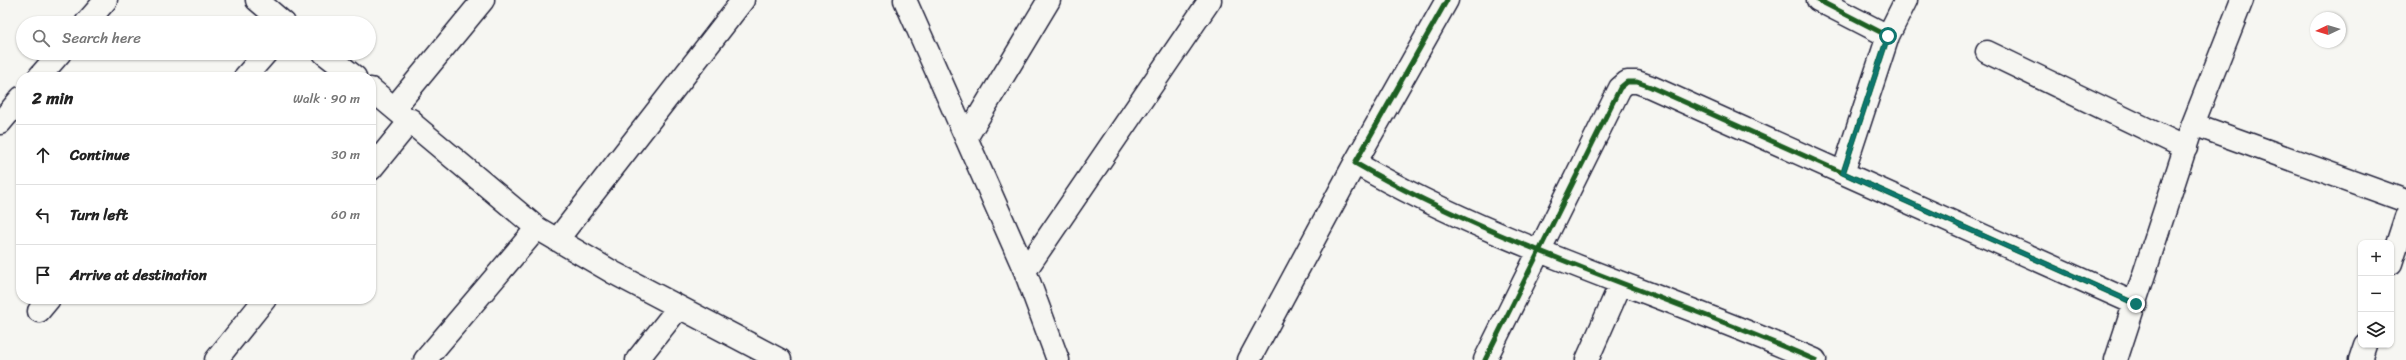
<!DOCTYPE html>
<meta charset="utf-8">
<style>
:root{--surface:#fff;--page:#f6f6f6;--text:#222;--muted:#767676;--line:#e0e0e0}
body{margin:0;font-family:Sriracha,sans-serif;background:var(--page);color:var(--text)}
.controls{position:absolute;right:12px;bottom:12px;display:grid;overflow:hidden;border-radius:8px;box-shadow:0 1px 3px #0004}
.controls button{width:36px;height:36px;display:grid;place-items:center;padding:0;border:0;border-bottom:1px solid var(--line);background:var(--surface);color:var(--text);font:20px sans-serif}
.compass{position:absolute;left:2310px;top:12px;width:36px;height:36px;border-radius:50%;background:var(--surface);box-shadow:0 1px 3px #0004;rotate:266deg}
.stop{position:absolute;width:12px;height:12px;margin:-9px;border:3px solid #0f766e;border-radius:50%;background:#fff}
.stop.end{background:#0f766e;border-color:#fff;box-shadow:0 1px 4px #0008}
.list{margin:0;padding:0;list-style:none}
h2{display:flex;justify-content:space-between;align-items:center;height:52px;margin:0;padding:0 16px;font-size:17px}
h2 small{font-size:13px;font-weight:400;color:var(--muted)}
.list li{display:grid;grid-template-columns:26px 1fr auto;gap:12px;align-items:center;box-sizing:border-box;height:60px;padding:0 16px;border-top:1px solid var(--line)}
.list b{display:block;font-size:15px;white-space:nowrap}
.list em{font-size:13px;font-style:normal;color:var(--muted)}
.icon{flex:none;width:22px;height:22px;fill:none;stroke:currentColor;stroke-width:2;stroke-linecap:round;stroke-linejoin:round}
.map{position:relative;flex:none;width:2406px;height:360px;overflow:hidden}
.search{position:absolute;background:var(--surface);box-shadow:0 1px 3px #0004;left:16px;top:16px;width:360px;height:44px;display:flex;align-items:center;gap:10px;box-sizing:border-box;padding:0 14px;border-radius:22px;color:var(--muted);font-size:15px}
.panel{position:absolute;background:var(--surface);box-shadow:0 1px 3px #0004;left:16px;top:72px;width:360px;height:232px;border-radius:16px}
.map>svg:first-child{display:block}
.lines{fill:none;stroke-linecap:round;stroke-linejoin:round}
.minor-casing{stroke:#22223b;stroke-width:25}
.minor{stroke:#f6f6f2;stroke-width:22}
.cycleway-casing{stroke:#f6f6f2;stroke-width:8}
.cycleway{stroke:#1b5e20;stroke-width:5}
.route{stroke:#0f766e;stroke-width:5}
</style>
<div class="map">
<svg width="2406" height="360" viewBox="0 0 2406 360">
<rect width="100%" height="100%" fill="#f6f6f2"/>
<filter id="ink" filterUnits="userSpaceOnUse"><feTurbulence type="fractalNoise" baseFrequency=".025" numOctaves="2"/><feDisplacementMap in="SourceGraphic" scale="8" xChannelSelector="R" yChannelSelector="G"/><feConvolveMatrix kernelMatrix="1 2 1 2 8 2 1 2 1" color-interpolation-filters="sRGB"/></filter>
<g filter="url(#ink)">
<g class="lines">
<defs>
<path id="minor" d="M257,0L284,23
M905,0L1025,271L1058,360
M1447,0L1355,163C1500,247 1662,293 1815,360
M1818,0L1888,36L1843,173L2136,304
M86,23L106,0
M1888,36L1906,0
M1987,52L2186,148
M324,53L355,77
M39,77L60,53
M245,77L266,53
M371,89L537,228L614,273L780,360
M395,107L483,0
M0,123L21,98
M2193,124L2406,201
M966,138L1049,0
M371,169L411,120
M557,240L743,0
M2391,263L2406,217
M1025,271L1210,0
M39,311L49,299
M216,360L265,299
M425,360L537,228
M637,360L679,307
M1249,360L1355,163
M1485,360L1620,88L1627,82H1637L1651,87L1843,173
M1587,360L1621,283
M2116,360L2193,124L2242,0
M2360,360L2365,345"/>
</defs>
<!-- minor casing -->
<use href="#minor" class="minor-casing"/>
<!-- minor -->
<use href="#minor" class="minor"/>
<defs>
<path id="cycleway" d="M1447,0L1355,163C1500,247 1662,293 1815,360
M1818,0L1888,36L1843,173L2136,304
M1485,360L1620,88L1627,82H1637L1651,87L1843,173"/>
</defs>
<!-- cycleway casing -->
<use href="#cycleway" class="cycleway-casing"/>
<!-- cycleway -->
<use href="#cycleway" class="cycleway"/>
</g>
</g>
<g class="lines" filter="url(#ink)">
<!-- route -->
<path class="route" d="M1888,36L1843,173L2136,304"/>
</g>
</svg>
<div class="controls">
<button>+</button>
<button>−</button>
<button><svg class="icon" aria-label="layers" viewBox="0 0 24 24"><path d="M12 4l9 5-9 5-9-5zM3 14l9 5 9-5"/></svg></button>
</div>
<svg class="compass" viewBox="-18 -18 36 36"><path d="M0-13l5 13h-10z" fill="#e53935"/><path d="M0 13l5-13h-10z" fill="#767676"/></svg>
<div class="stop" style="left:1888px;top:36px"></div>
<div class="stop end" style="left:2136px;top:304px"></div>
<div class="search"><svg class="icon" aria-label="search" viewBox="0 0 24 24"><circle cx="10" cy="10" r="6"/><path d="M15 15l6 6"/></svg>Search here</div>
<section class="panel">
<h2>2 min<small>Walk · 90 m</small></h2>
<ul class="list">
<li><svg class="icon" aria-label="ahead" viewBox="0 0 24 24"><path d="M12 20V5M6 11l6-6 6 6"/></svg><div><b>Continue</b></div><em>30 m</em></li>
<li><svg class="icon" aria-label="left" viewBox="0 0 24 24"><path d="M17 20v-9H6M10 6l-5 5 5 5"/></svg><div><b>Turn left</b></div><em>60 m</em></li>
<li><svg class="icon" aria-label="arrive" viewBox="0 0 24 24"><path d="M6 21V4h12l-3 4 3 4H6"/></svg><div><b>Arrive at destination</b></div></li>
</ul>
</section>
</div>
